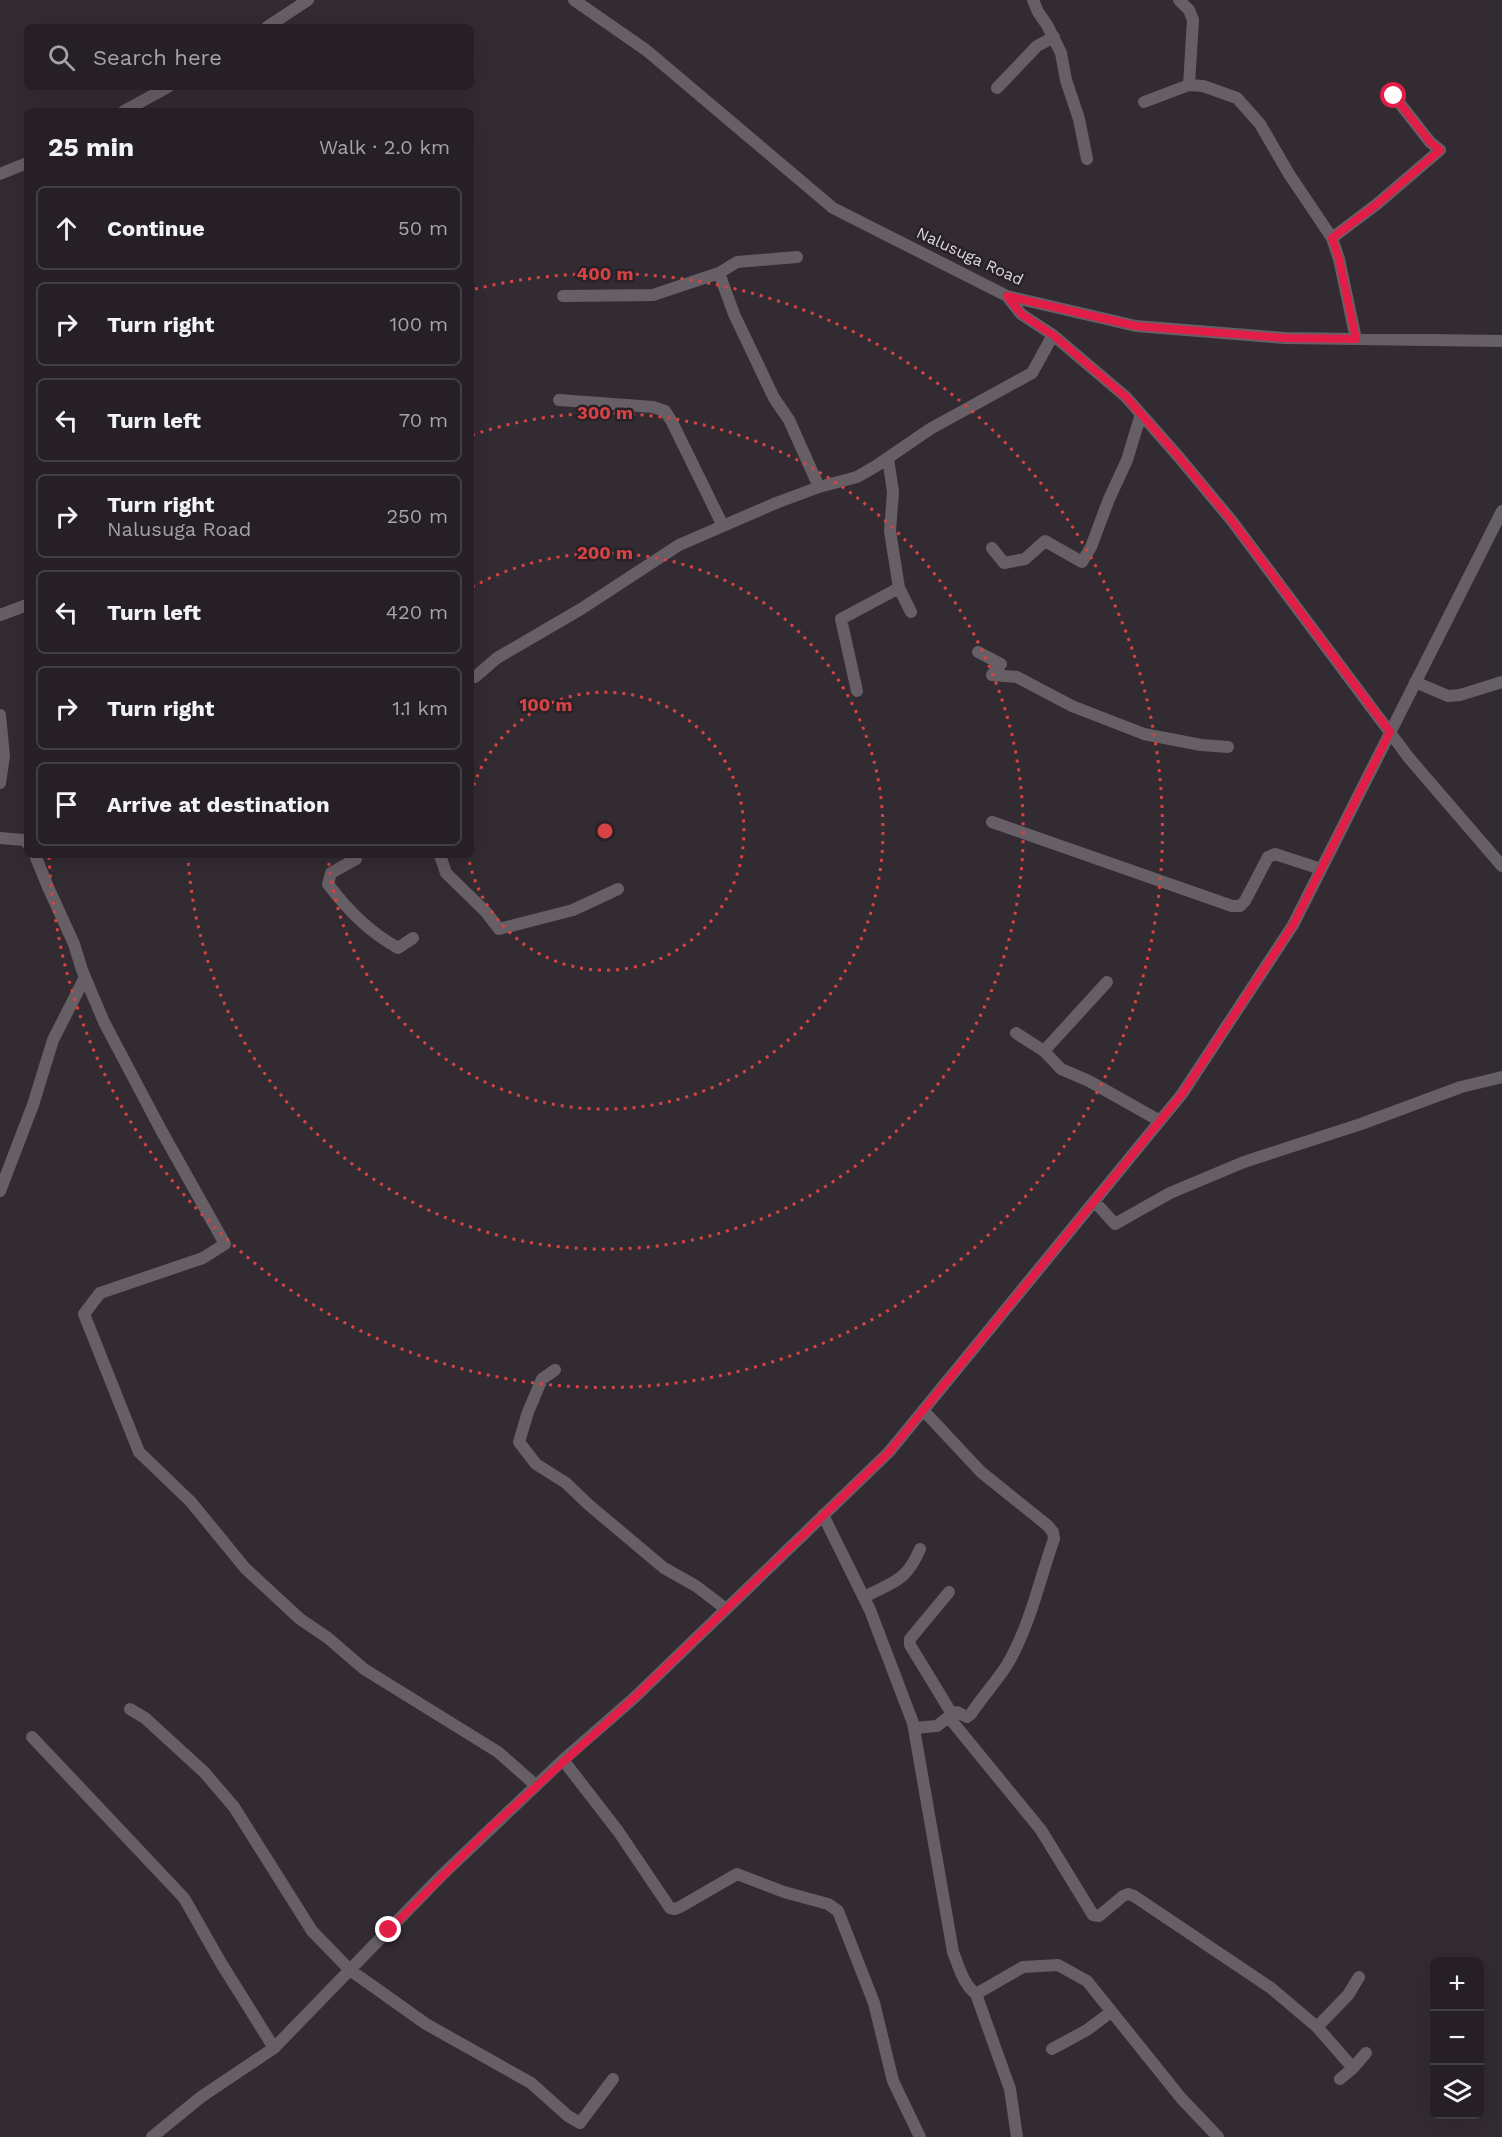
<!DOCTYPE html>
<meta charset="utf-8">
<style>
:root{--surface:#262026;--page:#322d32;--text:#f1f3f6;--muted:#a4a3a7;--line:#423e43}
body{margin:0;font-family:"Work Sans",sans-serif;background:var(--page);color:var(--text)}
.controls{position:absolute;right:18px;bottom:18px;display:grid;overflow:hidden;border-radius:9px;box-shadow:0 6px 24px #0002}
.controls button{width:54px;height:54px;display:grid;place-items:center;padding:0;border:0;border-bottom:2px solid var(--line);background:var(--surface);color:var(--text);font:30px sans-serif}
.stop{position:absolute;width:18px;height:18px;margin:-14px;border:4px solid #e11d48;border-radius:50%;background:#fff}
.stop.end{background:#e11d48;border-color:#fff;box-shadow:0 2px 6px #0008}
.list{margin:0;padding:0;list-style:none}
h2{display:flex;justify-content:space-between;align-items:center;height:78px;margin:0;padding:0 24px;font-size:26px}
h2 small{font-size:20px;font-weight:400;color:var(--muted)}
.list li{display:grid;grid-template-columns:39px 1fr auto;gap:18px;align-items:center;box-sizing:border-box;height:84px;margin:0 12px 12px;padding:0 12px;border:2px solid var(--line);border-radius:9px}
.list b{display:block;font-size:22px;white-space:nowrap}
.list p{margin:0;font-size:20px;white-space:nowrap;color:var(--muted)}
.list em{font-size:20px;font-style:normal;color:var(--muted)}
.icon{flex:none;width:33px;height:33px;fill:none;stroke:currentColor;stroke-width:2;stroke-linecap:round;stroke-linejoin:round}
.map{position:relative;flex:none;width:1502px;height:2137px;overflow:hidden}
.search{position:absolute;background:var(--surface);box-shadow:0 6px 24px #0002;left:24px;top:24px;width:450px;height:66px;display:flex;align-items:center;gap:15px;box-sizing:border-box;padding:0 21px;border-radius:9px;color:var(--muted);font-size:22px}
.panel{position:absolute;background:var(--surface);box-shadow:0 6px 24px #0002;left:24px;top:108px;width:450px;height:750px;border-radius:9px}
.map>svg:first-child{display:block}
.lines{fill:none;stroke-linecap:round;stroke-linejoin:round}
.minor{stroke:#675f66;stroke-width:12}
.route{stroke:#e11d48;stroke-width:8}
.ring{fill:none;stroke:#d74343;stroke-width:3;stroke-dasharray:3 6}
.labels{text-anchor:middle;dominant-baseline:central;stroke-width:5;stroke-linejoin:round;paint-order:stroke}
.street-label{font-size:16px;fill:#ded9dd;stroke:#292128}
.centre{fill:#d74343;stroke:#292128;stroke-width:3}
.ring-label{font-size:18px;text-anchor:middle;font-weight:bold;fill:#d74343;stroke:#292128;stroke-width:5;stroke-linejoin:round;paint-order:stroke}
</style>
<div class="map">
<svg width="1502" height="2137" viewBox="0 0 1502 2137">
<rect width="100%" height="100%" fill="#332b32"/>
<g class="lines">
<!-- minor -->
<path class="minor" d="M574,0L646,50L833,208L1007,296L1136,326L1285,338L1502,341
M1033,0L1038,12L1047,25L1061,53L1066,80L1079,119L1087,159
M1179,0L1189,10L1193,20L1189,85
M267,27L308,0
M997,88L1037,46L1054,37
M1144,102L1189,85L1203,86L1237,98L1260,124L1289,174L1332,238L1339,259L1356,339
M124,111L168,87
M0,174L27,163
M1332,238L1377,204L1440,150L1430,142L1394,96
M797,257L737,262L719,273L734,314L774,398L789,420L819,487
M563,296L653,295L719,273
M1007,296L1021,314L1053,335L1126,397L1178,456L1232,521L1409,758L1502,866
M559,400L653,407L665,411L672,422L723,526
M888,458L893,492L890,531L899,588L911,612
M992,548L1004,563L1025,559L1045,541L1082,562L1091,547L1109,499L1127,460L1141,414
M0,615L27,605
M978,652L1001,664L992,675L1017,677L1072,706L1144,734L1201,745L1228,747
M471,678L475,677L497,658L581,609L679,545L776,503L819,487L857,477L876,466L930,429L1032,373L1053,335
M1415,682L1448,696L1460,695L1502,682
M857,691L841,619L899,588
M0,715L4,756L0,783
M992,822L1232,906H1240L1245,901L1268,857L1275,854L1321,869
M0,838L24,840L27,843
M35,855L48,887L74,944L82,970L104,1022L161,1130L225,1244L203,1258L100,1293L84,1314L139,1452L191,1502L245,1568L300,1619L328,1638L364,1669L498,1752L532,1782
M354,855L356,859L331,873L328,884C348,911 369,932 398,948L413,938
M440,855L446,873L486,912L499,929L573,910L618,889
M1016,1033L1044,1051L1061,1069L1089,1081L1160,1121
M1044,1051L1107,982
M0,1191L33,1105L53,1040L85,977
M1094,1201L1115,1224L1170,1193L1244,1162L1361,1124L1461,1087L1502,1077
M555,1370L542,1379L528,1412L519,1442L536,1464L566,1483L589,1505L664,1568L696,1586L726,1609
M923,1410L981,1472L1047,1525L1053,1532L1054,1539C1039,1581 1030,1626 1007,1665C996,1682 982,1697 971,1714L967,1717L957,1712L952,1714
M823,1515L870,1610L913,1723L953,1952C959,1967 963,1984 976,1994L1010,2089L1017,2137
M949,1592L910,1639V1645L952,1714L951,1719
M864,1597C893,1582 906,1582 920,1549
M130,1709L145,1718L204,1772L234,1807L312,1931L350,1970L426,2024L531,2083L568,2116L580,2123L613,2079
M914,1728L937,1726L946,1719L951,1720L1041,1830L1093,1915L1099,1916L1123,1896L1128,1894L1134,1896L1271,1988L1317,2027L1353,2068L1340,2079
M32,1737L184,1898L221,1963L274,2048
M563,1760L618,1831L670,1908L675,1909L680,1907L737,1874L784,1892L828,1904L838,1911L874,2003L893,2081L920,2137
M976,1994L1023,1967L1058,1965L1087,1981L1181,2098L1218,2137
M1317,2027L1348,1995L1359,1977
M1052,2049L1087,2030L1111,2012
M1353,2068L1366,2053
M152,2137L201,2097L274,2048L442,1875L563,1760L634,1698L889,1452L1182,1094L1293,925L1502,511"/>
</g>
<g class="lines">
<!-- route -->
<path class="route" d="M389,1930L489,1829L634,1698L889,1452L1182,1094L1293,925L1390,732L1232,521L1178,456L1126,397L1053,335L1021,314L1007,296L1136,326L1285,338L1356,339L1339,259L1332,238L1377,204L1440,150L1430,142L1394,96"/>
</g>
<!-- distance rings -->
<g class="ring">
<path d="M471 794A139 139 0 1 1 468 855"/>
<path d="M472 587A278 278 0 1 1 328 855"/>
<path d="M472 435A418 418 0 1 1 188 857"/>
<path d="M475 289A557 557 0 1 1 49 855"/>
</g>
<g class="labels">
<!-- street labels -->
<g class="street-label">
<text transform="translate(970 256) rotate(25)">Nalusuga Road</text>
</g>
</g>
<circle cx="605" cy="831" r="9" class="centre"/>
<g class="ring-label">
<text x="605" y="280">400 m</text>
<text x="605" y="419">300 m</text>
<text x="605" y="559">200 m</text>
<text x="546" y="711">100 m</text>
</g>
</svg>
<div class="controls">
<button>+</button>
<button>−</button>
<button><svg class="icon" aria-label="layers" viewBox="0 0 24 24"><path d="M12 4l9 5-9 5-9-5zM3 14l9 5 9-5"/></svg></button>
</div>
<div class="stop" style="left:1394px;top:96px"></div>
<div class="stop end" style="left:389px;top:1930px"></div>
<div class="search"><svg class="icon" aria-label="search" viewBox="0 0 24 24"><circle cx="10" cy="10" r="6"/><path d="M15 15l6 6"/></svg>Search here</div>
<section class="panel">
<h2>25 min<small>Walk · 2.0 km</small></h2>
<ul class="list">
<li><svg class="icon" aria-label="ahead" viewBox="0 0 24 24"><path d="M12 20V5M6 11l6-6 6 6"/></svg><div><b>Continue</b></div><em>50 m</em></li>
<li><svg class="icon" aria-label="right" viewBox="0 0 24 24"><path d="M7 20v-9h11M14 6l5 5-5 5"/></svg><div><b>Turn right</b></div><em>100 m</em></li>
<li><svg class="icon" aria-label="left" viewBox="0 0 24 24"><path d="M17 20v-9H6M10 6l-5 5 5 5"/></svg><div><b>Turn left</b></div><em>70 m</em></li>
<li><svg class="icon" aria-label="right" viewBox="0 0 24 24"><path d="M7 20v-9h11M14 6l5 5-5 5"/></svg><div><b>Turn right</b><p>Nalusuga Road</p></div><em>250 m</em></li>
<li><svg class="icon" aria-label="left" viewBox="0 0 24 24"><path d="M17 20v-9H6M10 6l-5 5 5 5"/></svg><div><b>Turn left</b></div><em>420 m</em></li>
<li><svg class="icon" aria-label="right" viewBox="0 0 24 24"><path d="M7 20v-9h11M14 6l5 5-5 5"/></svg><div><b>Turn right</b></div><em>1.1 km</em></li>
<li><svg class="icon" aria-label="arrive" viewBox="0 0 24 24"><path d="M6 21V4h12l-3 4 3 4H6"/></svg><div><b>Arrive at destination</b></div></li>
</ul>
</section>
</div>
